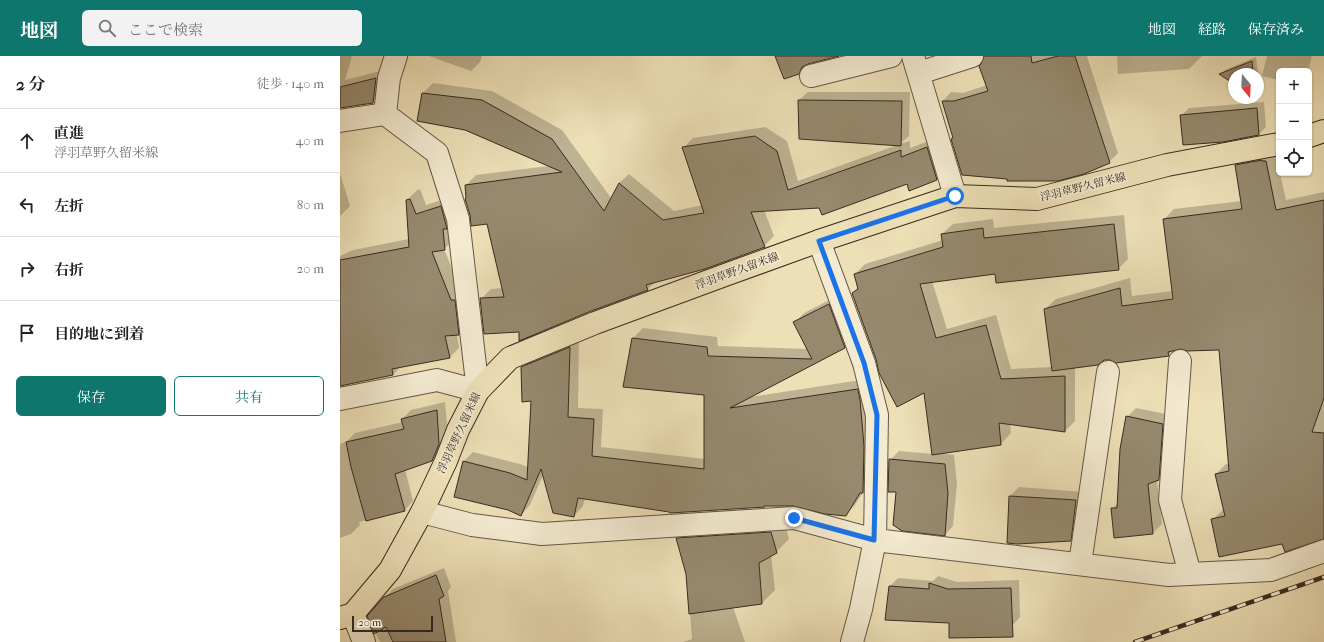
<!DOCTYPE html>
<html lang="ja">
<meta charset="utf-8">
<style>
:root{--surface:#fff;--page:#f2f2f2;--text:#222;--muted:#767676;--line:#e0e0e0;--accent:#0f766e}
body{margin:0;font-family:"IM FELL French Canon","Noto Serif JP",serif;background:var(--page);color:var(--text)}
.controls{position:absolute;right:12px;top:12px;display:grid;overflow:hidden;border-radius:6px;box-shadow:0 1px 3px #0004}
.controls button{width:36px;height:36px;display:grid;place-items:center;padding:0;border:0;border-bottom:1px solid var(--line);background:var(--surface);color:var(--text);font:20px sans-serif}
.compass{position:absolute;left:888px;top:12px;width:36px;height:36px;border-radius:50%;background:var(--surface);box-shadow:0 1px 3px #0004;rotate:162deg}
.scale{position:absolute;left:12px;bottom:10px;width:81px;box-sizing:border-box;padding-left:4px;border:2px solid #372b20;border-top:0;font-size:11px;line-height:14px;white-space:nowrap;color:#372b20;-webkit-text-stroke:3px #f3ead0;paint-order:stroke}
.stop{position:absolute;width:12px;height:12px;margin:-9px;border:3px solid #1a73e8;border-radius:50%;background:#fff}
.stop.end{background:#1a73e8;border-color:#fff;box-shadow:0 1px 4px #0008}
.list{margin:0;padding:0;list-style:none}
h2{display:flex;justify-content:space-between;align-items:center;height:52px;margin:0;padding:0 16px;font-size:17px}
h2 small{font-size:13px;font-weight:400;color:var(--muted)}
.list li{display:grid;grid-template-columns:26px 1fr auto;gap:12px;align-items:center;box-sizing:border-box;height:64px;padding:0 16px;border-top:1px solid var(--line)}
.list b{display:block;font-size:15px;white-space:nowrap}
.list p{margin:0;font-size:13px;white-space:nowrap;color:var(--muted)}
.list em{font-size:13px;font-style:normal;color:var(--muted)}
.actions{display:flex;gap:8px;padding:12px 16px}
.actions a{flex:1;padding:9px 0;border:1px solid var(--accent);border-radius:6px;text-align:center;font-size:14px;color:var(--accent)}
.actions .main{background:var(--accent);color:#fff}
.icon{flex:none;width:22px;height:22px;fill:none;stroke:currentColor;stroke-width:2;stroke-linecap:round;stroke-linejoin:round}
.map{position:relative;flex:none;width:984px;height:586px;overflow:hidden}
header{display:flex;align-items:center;gap:24px;box-sizing:border-box;height:56px;padding:0 20px;background:var(--accent);color:#fff}
header strong{font-size:19px}
nav{display:flex;gap:22px;margin-inline-start:auto;font-size:14px}
.search{width:280px;height:36px;background:var(--page);display:flex;align-items:center;gap:10px;box-sizing:border-box;padding:0 14px;border-radius:6px;color:var(--muted);font-size:15px}
main{display:flex}
aside{flex:1;background:var(--surface)}
.map>svg:first-child{display:block}
.shadow{fill:#0003}
.building{fill:#96896e;stroke:#372b20}
.lines{fill:none;stroke-linecap:round;stroke-linejoin:round}
.minor-casing{stroke:#645846;stroke-width:24}
.primary-casing{stroke:#372b20;stroke-width:24}
.minor{stroke:#f3ead0;stroke-width:22}
.primary{stroke:#eddfb6;stroke-width:22}
.rail-casing{stroke:#372b20;stroke-width:4.5}
.rail{stroke:#f3ead0;stroke-width:3;stroke-dasharray:9;stroke-linecap:butt}
.route{stroke:#1a73e8;stroke-width:5}
.labels{text-anchor:middle;dominant-baseline:central;stroke-width:3.5;stroke-linejoin:round;paint-order:stroke}
.street-label{font-size:11px;fill:#372b20;stroke:#f3ead0}
</style>
<header>
<strong>地図</strong>
<div class="search"><svg class="icon" aria-label="search" viewBox="0 0 24 24"><circle cx="10" cy="10" r="6"/><path d="M15 15l6 6"/></svg>ここで検索</div>
<nav><a>地図</a><a>経路</a><a>保存済み</a></nav>
</header>
<main>
<aside>
<h2>2 分<small>徒歩 · 140 m</small></h2>
<ul class="list">
<li><svg class="icon" aria-label="ahead" viewBox="0 0 24 24"><path d="M12 20V5M6 11l6-6 6 6"/></svg><div><b>直進</b><p>浮羽草野久留米線</p></div><em>40 m</em></li>
<li><svg class="icon" aria-label="left" viewBox="0 0 24 24"><path d="M17 20v-9H6M10 6l-5 5 5 5"/></svg><div><b>左折</b></div><em>80 m</em></li>
<li><svg class="icon" aria-label="right" viewBox="0 0 24 24"><path d="M7 20v-9h11M14 6l5 5-5 5"/></svg><div><b>右折</b></div><em>20 m</em></li>
<li><svg class="icon" aria-label="arrive" viewBox="0 0 24 24"><path d="M6 21V4h12l-3 4 3 4H6"/></svg><div><b>目的地に到着</b></div></li>
</ul>
<div class="actions"><a class="main">保存</a><a>共有</a></div>
</aside>
<div class="map">
<svg width="984" height="586" viewBox="0 0 984 586">
<rect width="100%" height="100%" fill="#eddfb6"/>
<filter id="stains"><feTurbulence type="fractalNoise" baseFrequency=".005" numOctaves="4"/><feColorMatrix values="0 0 0 0 .2 0 0 0 0 .09 0 0 0 0 .02 0 0 0 .5 -.17"/></filter>
<radialGradient id="worn" r=".72"><stop offset=".6" stop-color="#630" stop-opacity="0"/><stop offset="1" stop-color="#630" stop-opacity=".3"/></radialGradient>
<!-- shadow -->
<path class="shadow" d="M0,0H12L5,24L44,14L41,37L32,46L0,51Z
M89,0H142L140,6L131,15Z
M436,0H495L468,7L458,17Z
M645,0H747L778,97L769,106L668,122L614,81L603,45L611,36L623,37L647,29Z
M777,0H862L849,13L778,18Z
M927,0H972L968,15H939V24L922,20Z
M916,1L918,18H894V26L881,18L885,14Z
M918,21L919,36L918,37Z
M93,27L152,35L222,74L271,142L279,127L289,118L334,155L363,149L343,92L353,82L425,71L447,85L458,125L560,88L459,44L468,36H570L569,80L560,88L570,85V92L597,82L607,113L597,123L567,127L480,151L424,154L434,180L424,190L315,226L308,233L180,275L141,243L151,233L163,232L148,167L127,141L126,129L136,119L209,110L83,37Z
M924,46L926,71L919,78L842,59L849,52Z
M936,95L939,117H940L946,144L984,136V479L943,486L873,463L884,453L876,418L886,408H889L880,293L841,292L834,293L828,299L763,303L735,311V365L725,375L670,367L671,377L661,388L599,397L614,399L617,428L613,470L605,479L557,435L550,404L559,395L593,398L585,336L537,302L513,237L519,231L515,218L525,208L603,184L602,178L613,168L653,163L654,172L784,159L788,203L778,213L656,217L592,225L607,273L656,259L671,313L712,311L705,253L716,243L790,222L792,240L833,235L824,163L834,153L902,145L896,109L906,99Z
M0,117L10,150L0,160Z
M80,133L86,149L111,141L115,183L104,193L121,234L129,268L119,279H117L119,292L109,302L61,310L53,319L0,329V200L13,194L69,183L67,144L77,134Z
M499,239L514,281L505,291L410,341L527,323L533,426L524,435L515,449L505,459L454,449L330,455L245,442L243,450L234,460L203,419L190,449L181,459L124,405L133,396L180,408L188,411L192,344L182,312L192,302L239,282L238,352L263,353L261,391L365,403V338L293,282L303,272L377,281L378,290L468,293L455,267L464,257Z
M105,346L108,378L101,395L92,404L65,413L73,445L65,454L19,466L20,469L11,478L0,482V388L7,385L15,377L63,366L62,363L71,354Z
M796,352L831,359L827,414L817,423L822,468L813,477L772,453L779,446L787,361Z
M679,431L744,436L739,476L730,484L670,440Z
M444,464L449,483L436,496L431,499L435,534L422,547L393,551L405,586H343L352,583L347,518L337,482L350,470Z
M104,512L111,531L108,535L116,586H40L28,561L44,542L53,533Z
M598,520L617,526L679,524L680,561L672,570L546,563L550,530L558,522L593,525Z"/>
<!-- building -->
<path class="building" d="M435,0H499L468,8L462,11L459,18L444,23Z
M644,0H691L692,7L718,0H735L770,107L744,118L718,125H667V123L622,119L611,83L613,82L602,45H614L648,35L639,10L641,8Z
M912,5L913,18H894V28L879,18Z
M36,22L33,47L0,52V31Z
M82,37L142,44L212,83L264,155L279,127L323,164L364,157L342,91L415,80L437,95L448,134L561,94V101L587,91L597,124L569,135L567,128L482,159L479,152L411,156L425,191L365,213L306,229L308,234L251,255L179,285V276L144,278L140,242L164,241L147,168L131,170L130,159L125,143L126,142L125,129L222,116L125,74L77,65Z
M458,44L562,45L561,90L459,83Z
M917,52L919,79L883,86L843,89L840,59Z
M922,104V105H926L936,154L984,144V342L972,376L984,377V483L945,496L942,488L879,501L871,463L885,460L875,418L889,415L879,294L847,295L841,293L828,296L829,300L776,307L770,304H764L758,309L712,315L704,253L780,232L782,250L833,243L823,163L902,153L895,109Z
M70,143L76,158L101,150L107,173H103L105,194L92,196L111,244H115L119,279L105,280L110,302L52,313L53,319L0,330V204L69,191L66,144Z
M774,168L779,214L656,227L655,218L580,228L596,282L646,269L661,323L725,320V376L659,367L661,389L592,399L584,337L557,351L539,317L536,303L512,237L518,233L514,218L603,191L601,178L643,172L644,182Z
M489,248L505,292L390,352L518,333L520,344L524,390L523,437H520L506,460L485,458L453,450H424L425,451L330,457L329,456L238,442L234,461L213,457L201,413L181,460L168,454L114,441L123,405L170,417L187,424L191,345L182,346L181,311L230,291L228,361L254,363L252,400L364,413V339L283,331L292,282L367,291L368,300L472,303L453,266Z
M97,354L99,388L92,405L55,418L65,455L26,465L11,411L6,386L64,373L61,363Z
M786,360L823,368L819,424L808,428L813,478L774,482L771,452H777L780,393Z
M549,403L605,408L608,437L605,480L562,475L553,469L556,436H548Z
M669,440L736,444L731,485L677,488L667,487Z
M431,476L437,497L419,507L422,548L349,558L346,518L336,482Z
M96,519L104,540L99,543L106,586H53L46,571L34,578L27,560L44,541Z
M589,527L608,533L671,532L673,581L609,582V567L545,564L549,530L589,533Z"/>
<g class="lines">
<defs>
<path id="minor" d="M573,0L615,140
M579,17L632,0
M471,20L551,0
M0,65L45,58
M479,185L524,307L537,359L535,484L521,553L512,586
M840,305L830,444L850,518
M0,343L97,324L138,335L118,163L97,97L45,58L49,22L56,0
M82,456L132,469L202,478L454,462L535,484L829,519L931,514L984,495
M740,508L768,316
M13,558L24,586"/>
<path id="primary" d="M969,80L984,75
M0,562L13,558L50,514L82,456L106,405L118,374L138,335L170,302L255,267L385,219L479,185L615,140L697,143L827,109L939,88"/>
</defs>
<!-- minor casing -->
<use href="#minor" class="minor-casing"/>
<!-- primary casing -->
<use href="#primary" class="primary-casing"/>
<!-- minor -->
<use href="#minor" class="minor"/>
<!-- primary -->
<use href="#primary" class="primary"/>
<defs>
<path id="rail" d="M795,586L984,521"/>
</defs>
<!-- rail casing -->
<use href="#rail" class="rail-casing"/>
<!-- rail -->
<use href="#rail" class="rail"/>
</g>
<g class="lines">
<!-- route -->
<path class="route" d="M454,462L534,484L537,359L524,307L479,185L615,140"/>
</g>
<g class="labels">
<!-- street labels -->
<g class="street-label">
<text transform="translate(743 131) rotate(-14)">浮羽草野久留米線</text>
<text transform="translate(397 215) rotate(-20)">浮羽草野久留米線</text>
<text transform="translate(119 377) rotate(-65)">浮羽草野久留米線</text>
</g>
</g>
<rect width="100%" height="100%" filter="url(#stains)"/>
<rect width="100%" height="100%" fill="url(#worn)"/>
</svg>
<div class="controls">
<button>+</button>
<button>−</button>
<button><svg class="icon" aria-label="locate" viewBox="0 0 24 24"><circle cx="12" cy="12" r="6"/><path d="M12 2v4M12 18v4M2 12h4M18 12h4"/></svg></button>
</div>
<svg class="compass" viewBox="-18 -18 36 36"><path d="M0-13l5 13h-10z" fill="#e53935"/><path d="M0 13l5-13h-10z" fill="#767676"/></svg>
<div class="scale">20 m</div>
<div class="stop" style="left:615px;top:140px"></div>
<div class="stop end" style="left:454px;top:462px"></div>
</div>
</main>
